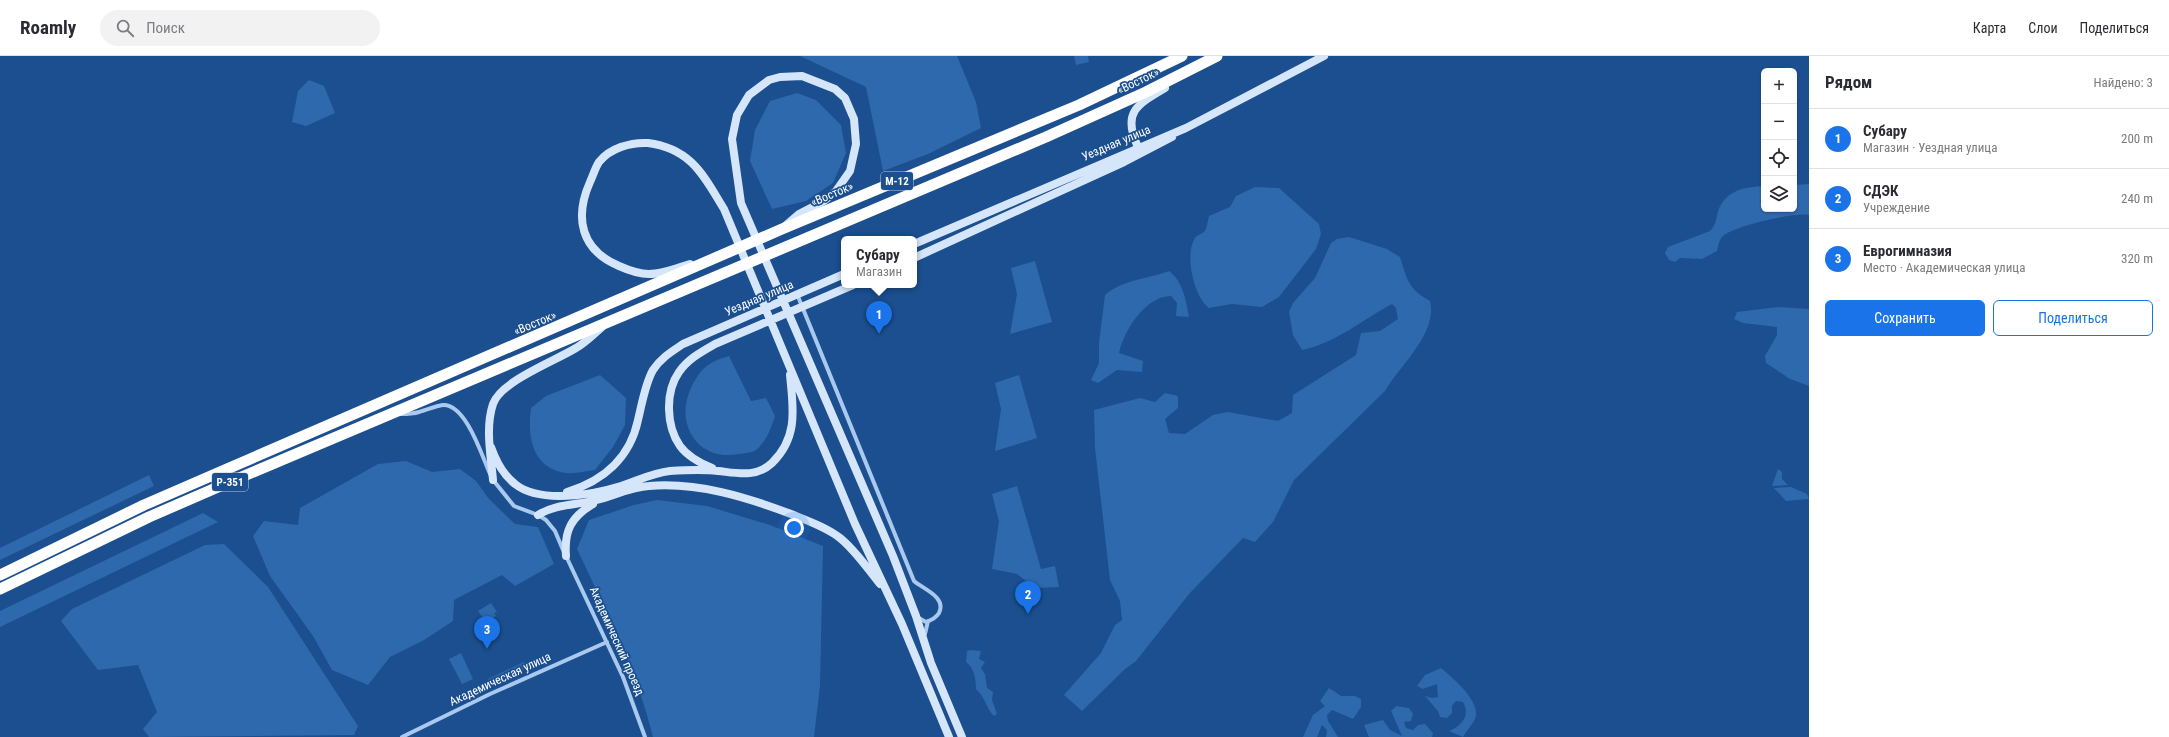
<!DOCTYPE html>
<html lang="ru">
<meta charset="utf-8">
<style>
:root{--surface:#fff;--page:#f2f2f3;--text:#2b2b33;--muted:#7c7c81;--line:#e1e1e2;--accent:#1a73e8}
body{margin:0;font-family:"Roboto Condensed",sans-serif;background:var(--page);color:var(--text)}
.controls{position:absolute;right:12px;top:12px;display:grid;overflow:hidden;border-radius:6px;box-shadow:0 1px 3px #0004}
.controls button{width:36px;height:36px;display:grid;place-items:center;padding:0;border:0;border-bottom:1px solid var(--line);background:var(--surface);color:var(--text);font:20px sans-serif}
.you{position:absolute;left:794px;top:472px;width:14px;height:14px;margin:-10px;border:3px solid #fff;border-radius:50%;background:#1a73e8;box-shadow:0 0 0 6px #1a73e833}
.badge{display:grid;place-items:center;width:26px;height:26px;border-radius:50%;background:var(--accent);color:#fff;font-size:13px;font-weight:700}
.pin{position:absolute;translate:-50% -33px;filter:drop-shadow(0 1px 2px #0008)}
.pin::after{content:'';position:absolute;top:21px;width:14px;height:12px;background:inherit;clip-path:polygon(0 0,100% 0,50% 100%)}
.popup{position:absolute;left:841px;top:180px;width:76px;height:52px;box-sizing:border-box;display:grid;place-content:center;border-radius:6px;background:var(--surface);filter:drop-shadow(0 1px 3px #0005);font-size:13px;white-space:nowrap;color:var(--muted)}
.popup b{font-size:15px;color:var(--text)}
.popup::after{content:'';position:absolute;left:50%;top:100%;margin-left:-8px;border:8px solid transparent;border-top-color:var(--surface)}
.list{margin:0;padding:0;list-style:none}
h2{display:flex;justify-content:space-between;align-items:center;height:52px;margin:0;padding:0 16px;font-size:17px}
h2 small{font-size:13px;font-weight:400;color:var(--muted)}
.list li{display:grid;grid-template-columns:26px 1fr auto;gap:12px;align-items:center;box-sizing:border-box;height:60px;padding:0 16px;border-top:1px solid var(--line)}
.list b{display:block;font-size:15px;white-space:nowrap}
.list p{margin:0;font-size:13px;white-space:nowrap;color:var(--muted)}
.list em{font-size:13px;font-style:normal;color:var(--muted)}
.actions{display:flex;gap:8px;padding:12px 16px}
.actions a{flex:1;padding:9px 0;border:1px solid var(--accent);border-radius:6px;text-align:center;font-size:14px;color:var(--accent)}
.actions .main{background:var(--accent);color:#fff}
.icon{flex:none;width:22px;height:22px;fill:none;stroke:currentColor;stroke-width:2;stroke-linecap:round;stroke-linejoin:round}
.map{position:relative;flex:none;width:1809px;height:681px;overflow:hidden}
header{display:flex;align-items:center;gap:24px;box-sizing:border-box;height:56px;padding:0 20px;background:var(--surface);border-bottom:1px solid var(--line)}
header strong{font-size:19px}
nav{display:flex;gap:22px;margin-inline-start:auto;font-size:14px}
.search{width:280px;height:36px;background:var(--page);display:flex;align-items:center;gap:10px;box-sizing:border-box;padding:0 14px;border-radius:22px;color:var(--muted);font-size:15px}
main{display:flex}
aside{flex:1;background:var(--surface)}
.map>svg:first-child{display:block}
.green{fill:#2e69ad}
.lines{fill:none;stroke-linecap:round;stroke-linejoin:round}
.street{stroke:#a9c9ee;stroke-width:4}
.secondary{stroke:#d6e6fa;stroke-width:8}
.highway{stroke:#fff;stroke-width:11}
.labels{text-anchor:middle;dominant-baseline:central;stroke-width:3.5;stroke-linejoin:round;paint-order:stroke}
.shield{fill:#1b4f8f;stroke:#bbcadd;stroke-width:1}
.shield-label{font-size:11px;font-weight:bold;fill:#fff}
.street-label{font-size:12px;fill:#fff;stroke:#1b4f8f}
</style>
<header>
<strong>Roamly</strong>
<div class="search"><svg class="icon" aria-label="search" viewBox="0 0 24 24"><circle cx="10" cy="10" r="6"/><path d="M15 15l6 6"/></svg>Поиск</div>
<nav><a>Карта</a><a>Слои</a><a>Поделиться</a></nav>
</header>
<main>
<div class="map">
<svg width="1809" height="681" viewBox="0 0 1809 681">
<rect width="100%" height="100%" fill="#1b4f8f"/>
<!-- green -->
<path class="green" d="M800,0H957L976,46L981,72L928,98L883,115L866,31Z
M1074,0H1088L1089,6L1076,9Z
M309,24L324,30L335,57L306,70L292,66L298,35Z
M797,37L816,44L841,69L846,97L833,127L806,145L772,153L750,105L755,74L770,45Z
M1809,128V159C1796,156 1731,170 1722,181C1719,184 1718,191 1717,195L1702,203L1680,202L1675,206L1669,204L1665,197L1668,191L1710,175C1716,169 1716,163 1718,155C1726,134 1744,131 1764,130V153H1794V129Z
M1255,131L1279,132L1319,168L1321,178L1316,193L1279,241L1262,251L1232,248L1209,252C1194,241 1184,198 1195,182C1197,179 1202,178 1205,175C1207,171 1208,164 1209,160L1230,151L1236,140Z
M1349,181L1387,193L1400,201C1407,223 1408,233 1430,245C1438,277 1400,309 1385,335L1294,424L1273,466L1255,486L1243,482L1189,538L1136,605L1125,613L1082,655L1064,639L1101,597L1115,569L1122,564L1120,545L1110,524L1095,392L1094,354L1140,342L1155,346L1165,337L1178,340V352L1165,363L1169,377L1185,378L1213,359L1228,356L1278,365L1292,357L1293,339L1356,299L1361,277L1380,275L1398,263L1396,252L1392,248C1362,264 1336,287 1302,294L1293,279L1289,256L1293,247L1315,222L1331,187L1337,183Z
M1035,205L1052,266L1010,278L1017,238L1011,212Z
M1169,215C1183,225 1186,245 1189,261L1176,260L1177,247L1171,240C1146,240 1124,274 1119,297L1143,305L1142,316L1117,314L1098,327L1091,324L1099,307V287L1105,239C1122,224 1147,223 1169,215Z
M1778,251L1809,253V330L1790,323L1766,307L1765,300L1777,279V271L1743,267L1734,263L1737,256Z
M729,300L751,345L766,342L775,360C771,372 767,385 756,394C752,397 744,397 739,398C698,406 674,368 691,332C700,313 708,306 729,300Z
M600,319L626,342L625,369L613,391L595,414C586,415 575,418 567,417C532,413 527,380 531,352L546,340Z
M1019,319L1037,382L995,395L1001,353L995,327Z
M406,405L432,416L460,413L476,425L489,443L515,468L538,471L554,508L515,530L502,519L454,544L453,565L424,584L390,601L368,629L332,614L313,580L270,520L253,480L264,465L298,469L300,452L378,408Z
M1778,413L1782,416V423L1788,429L1772,430Z
M149,419L154,430L0,504V492Z
M1017,430L1041,513L1055,510L1059,531L1035,532L1017,518L992,513L999,465L992,438Z
M1791,431L1807,438L1809,443L1786,445L1774,432Z
M657,444L707,450L770,469L823,490L820,630L814,681H653C637,615 606,555 577,493L589,464L634,449Z
M203,457L218,466L0,571V555Z
M224,488L268,531L358,670L354,679L149,681L143,673L157,656L138,609L98,614L61,565L72,553L205,489Z
M491,547L497,556L494,557L496,560L486,566L478,555Z
M970,594L981,595L979,603L985,606L981,612L985,618L987,632L993,636L992,644L997,658L994,660C985,651 986,642 976,633C976,623 974,611 966,606L967,595Z
M461,597L473,623L462,628L449,603Z
M524,606L527,610L525,613L490,628L488,623Z
M1441,612C1452,621 1478,643 1476,659C1475,666 1467,674 1463,681L1449,675C1461,670 1471,660 1463,646L1456,645L1452,650V657L1447,662L1440,661L1438,655L1425,640L1432,642L1438,641L1437,628L1423,633L1417,630L1425,619Z
M1329,632L1341,640H1355L1361,643V651L1353,663L1332,654L1327,659L1328,665L1338,681H1326L1327,674L1322,669L1317,681H1303L1313,659L1325,650L1320,645Z
M1396,650L1409,652L1413,658L1411,665L1404,666L1406,672L1413,674L1418,669L1425,668L1433,677L1432,681H1369L1364,669L1383,664L1390,674L1402,680L1391,655Z"/>
<g class="lines">
<!-- street -->
<path class="street" d="M797,238L914,525C923,533 947,541 939,557C936,562 932,564 926,566L917,561
M400,358C406,358 413,358 419,356C427,354 435,350 443,349C466,348 482,400 490,418
M493,424L514,450L538,459L546,464L555,475L563,494
M566,500L623,621L645,681
M925,578L928,565
M402,681L490,638L607,586"/>
<!-- secondary -->
<path class="secondary" d="M1138,91C1122,57 1136,49 1165,32
M785,170L799,158L824,145L836,135L850,115L856,88L854,63L845,42L835,33L802,20L780,21L769,24L749,39L737,59L732,83L741,147L893,500L916,560L931,607L962,681
M914,188L1186,72L1324,0
M914,202L1124,106L1172,81
M690,208C677,212 662,218 649,218C639,218 628,214 619,210C581,194 574,162 590,126C593,120 595,112 599,106C610,92 631,86 648,87C664,89 679,95 691,106C705,119 714,137 724,153L855,468L902,568L949,681
M491,391C496,405 503,419 515,428C540,448 592,439 621,430C637,425 652,417 670,415C685,414 702,413 718,415C737,417 756,422 772,407C799,381 793,351 790,319
M712,412C700,407 688,401 680,390C666,370 665,336 679,316C688,303 701,296 715,288L853,229
M493,424C491,400 485,372 493,348C501,325 555,305 576,292C585,287 594,278 602,271
M567,436C603,425 630,402 638,364C642,348 645,328 653,314C661,302 671,296 683,288L844,218
M538,459C555,448 577,449 596,444C614,440 630,431 649,430C698,426 746,441 791,458C808,465 826,471 840,482C856,495 867,512 880,528
M566,500C564,475 571,461 593,448"/>
<!-- highway -->
<path class="highway" d="M0,519L144,449L220,416L782,173L1079,49L1182,0
M0,533L149,461L225,428L1046,81L1146,36L1217,0"/>
</g>
<g class="labels">
<!-- shield labels -->
<g class="shield">
<rect x="881" y="116" width="32" height="18" rx="3"/>
<rect x="212" y="417" width="36" height="18" rx="3"/>
</g>
<g class="shield-label">
<text x="897" y="125">М-12</text>
<text x="230" y="426">Р-351</text>
</g>
<!-- street labels -->
<g class="street-label">
<text transform="translate(1138 25) rotate(-26)">«Восток»</text>
<text transform="translate(1116 87) rotate(-23)">Уездная улица</text>
<text transform="translate(832 138) rotate(-23)">«Восток»</text>
<text transform="translate(759 242) rotate(-23)">Уездная улица</text>
<text transform="translate(535 267) rotate(-23)">«Восток»</text>
<text transform="translate(617 585) rotate(66)">Академический проезд</text>
<text transform="translate(500 623) rotate(-25)">Академическая улица</text>
</g>
</g>
</svg>
<div class="controls">
<button>+</button>
<button>−</button>
<button><svg class="icon" aria-label="locate" viewBox="0 0 24 24"><circle cx="12" cy="12" r="6"/><path d="M12 2v4M12 18v4M2 12h4M18 12h4"/></svg></button>
<button><svg class="icon" aria-label="layers" viewBox="0 0 24 24"><path d="M12 4l9 5-9 5-9-5zM3 14l9 5 9-5"/></svg></button>
</div>
<div class="you"></div>
<div class="pin badge" style="left:879px;top:278px">1</div>
<div class="popup"><b>Субару</b>Магазин</div>
<div class="pin badge" style="left:1028px;top:558px">2</div>
<div class="pin badge" style="left:487px;top:593px">3</div>
</div>
<aside>
<h2>Рядом<small>Найдено: 3</small></h2>
<ul class="list">
<li><span class="badge">1</span><div><b>Субару</b><p>Магазин · Уездная улица</p></div><em>200 m</em></li>
<li><span class="badge">2</span><div><b>СДЭК</b><p>Учреждение</p></div><em>240 m</em></li>
<li><span class="badge">3</span><div><b>Еврогимназия</b><p>Место · Академическая улица</p></div><em>320 m</em></li>
</ul>
<div class="actions"><a class="main">Сохранить</a><a>Поделиться</a></div>
</aside>
</main>
